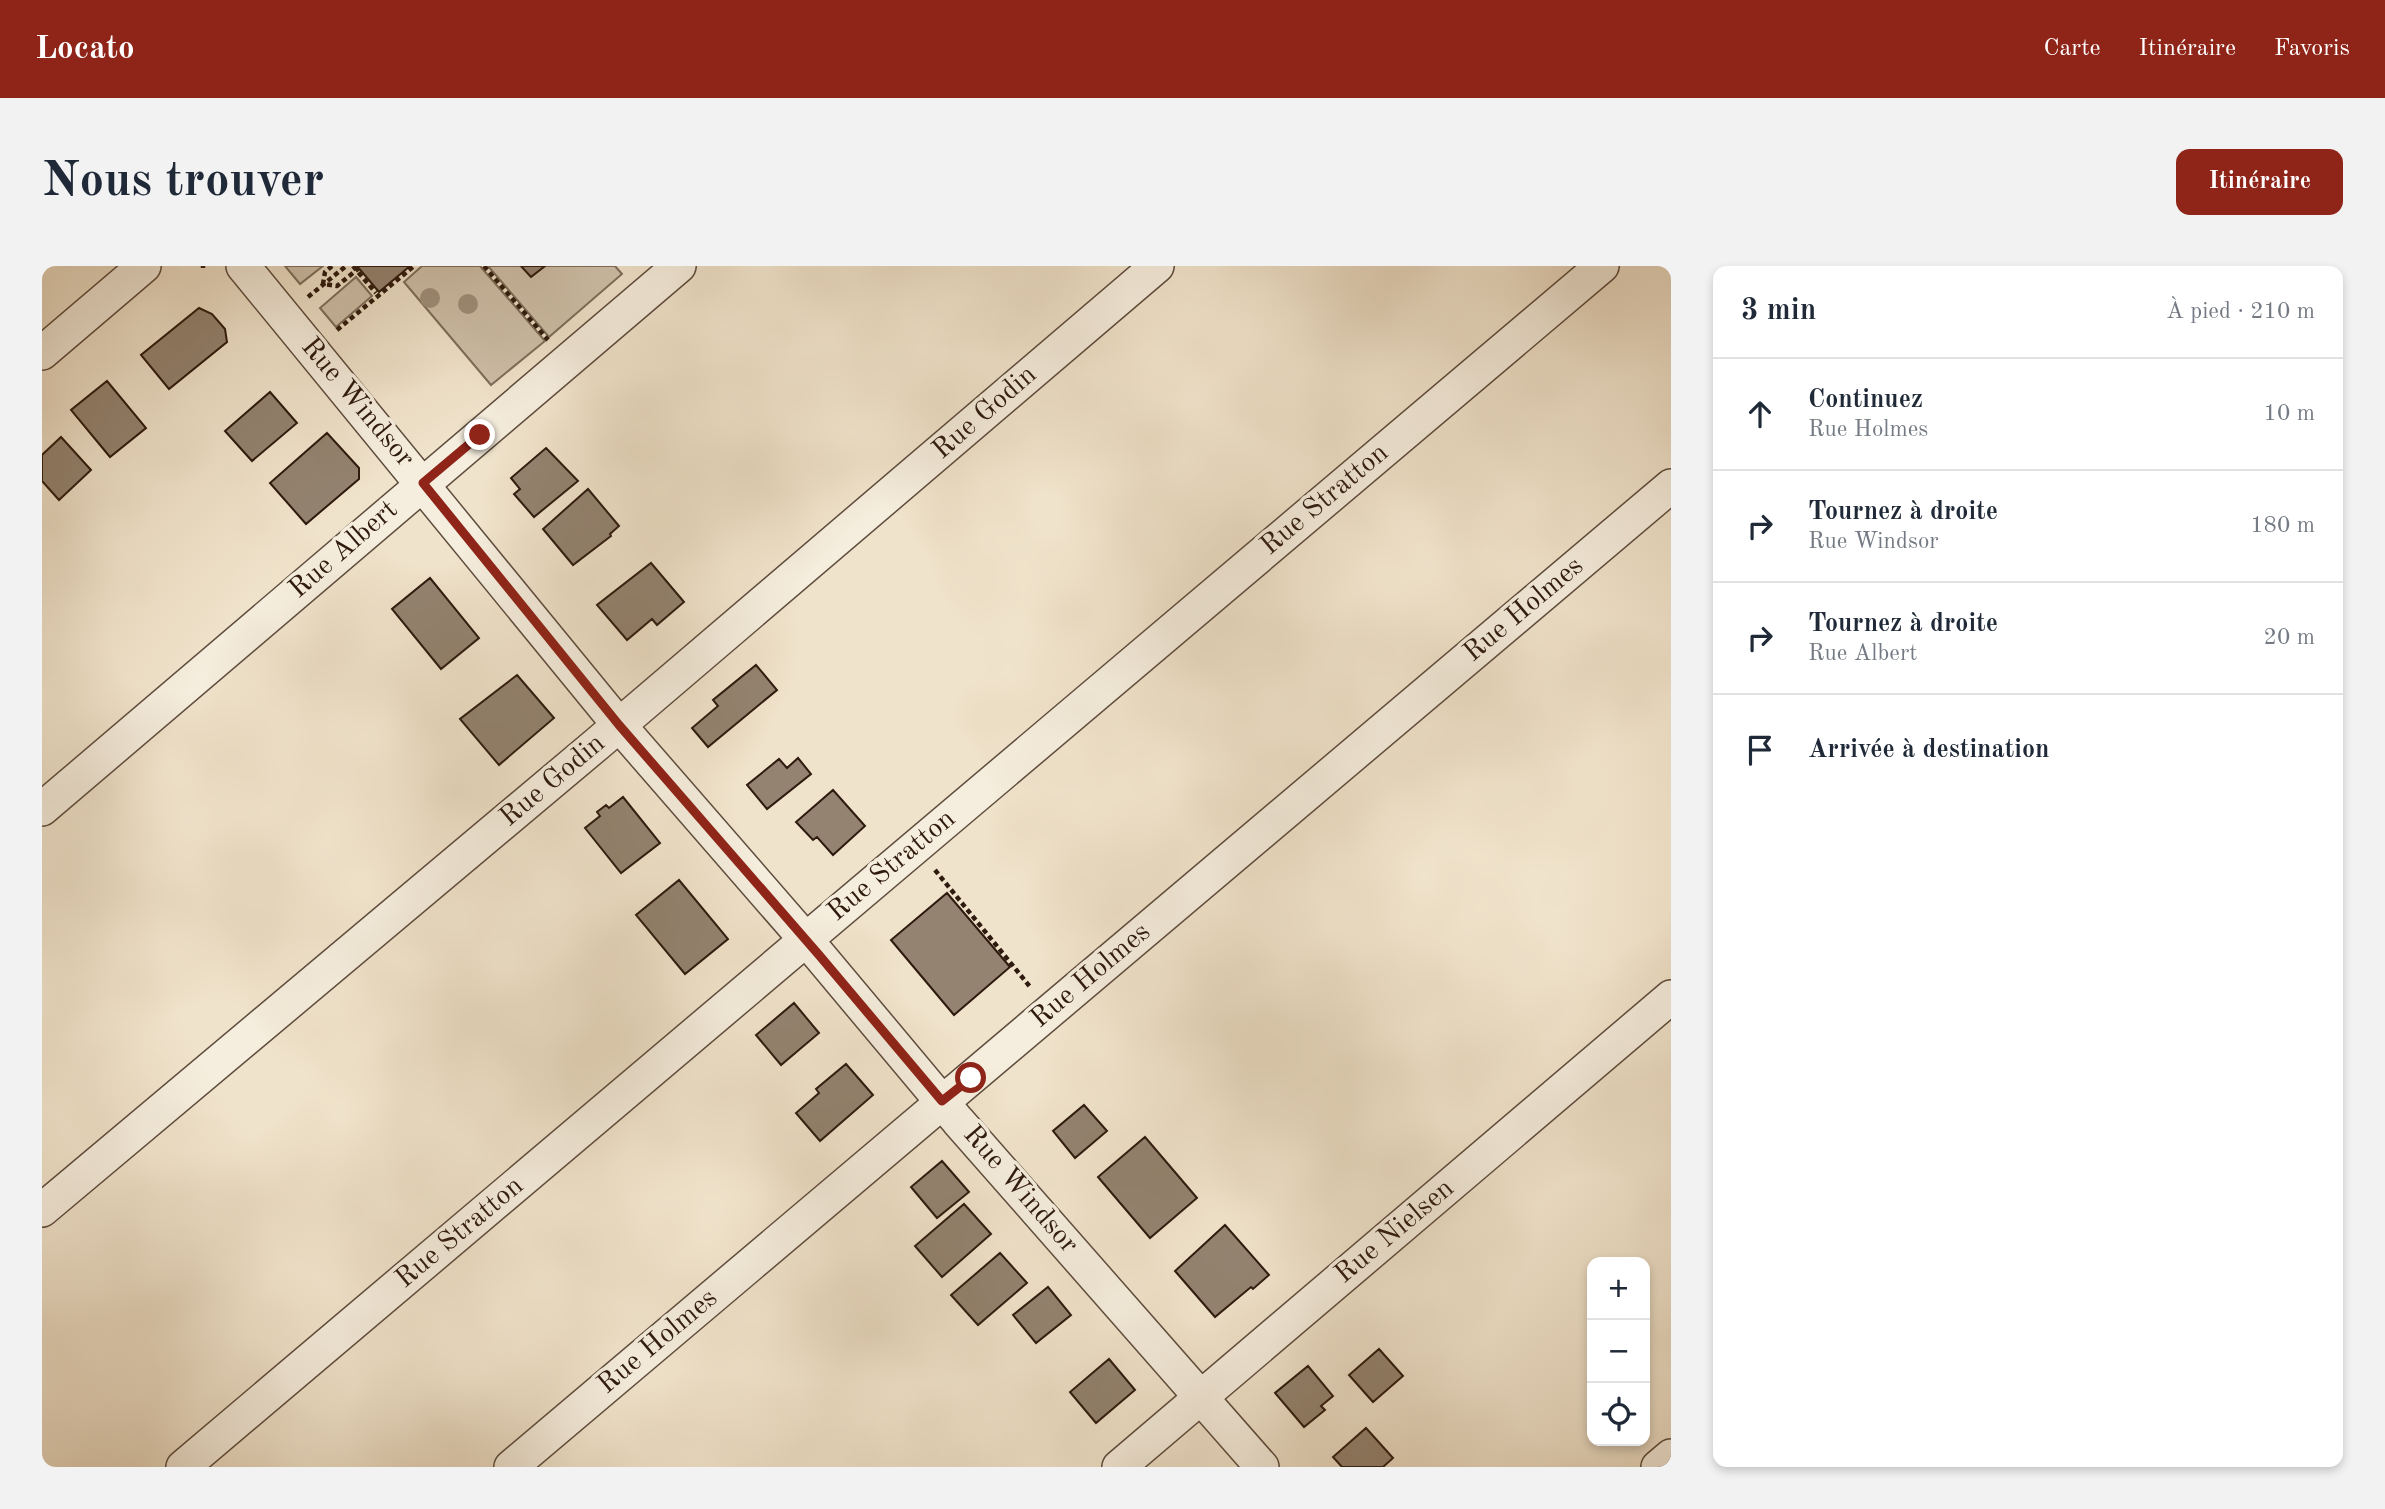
<!DOCTYPE html>
<html lang="fr">
<meta charset="utf-8">
<style>
:root{--surface:#fff;--page:#f2f2f3;--text:#1f2937;--muted:#747a83;--line:#e0e1e3;--accent:#8f2418}
body{margin:0;font-family:"Old Standard TT",serif;background:var(--page);color:var(--text)}
.controls{position:absolute;right:21px;bottom:21px;display:grid;overflow:hidden;border-radius:14px;box-shadow:0 4px 10px #0003}
.controls button{width:63px;height:63px;display:grid;place-items:center;padding:0;border:0;border-bottom:2px solid var(--line);background:var(--surface);color:var(--text);font:35px sans-serif}
.stop{position:absolute;width:21px;height:21px;margin:-16px;border:5px solid #8f2418;border-radius:50%;background:#fff}
.stop.end{background:#8f2418;border-color:#fff;box-shadow:0 2px 7px #0008}
.list{margin:0;padding:0;list-style:none}
h2{display:flex;justify-content:space-between;align-items:center;height:91px;margin:0;padding:0 28px;font-size:30px}
h2 small{font-size:23px;font-weight:400;color:var(--muted)}
.list li{display:grid;grid-template-columns:46px 1fr auto;gap:21px;align-items:center;box-sizing:border-box;height:112px;padding:0 28px;border-top:2px solid var(--line)}
.list b{display:block;font-size:26px;white-space:nowrap}
.list p{margin:0;font-size:23px;white-space:nowrap;color:var(--muted)}
.list em{font-size:23px;font-style:normal;color:var(--muted)}
.icon{flex:none;width:38px;height:38px;fill:none;stroke:currentColor;stroke-width:2;stroke-linecap:round;stroke-linejoin:round}
.map{position:relative;flex:none;width:1629px;height:1201px;overflow:hidden;border-radius:14px}
header{display:flex;align-items:center;gap:42px;box-sizing:border-box;height:98px;padding:0 35px;background:var(--accent);color:#fff}
header strong{font-size:33px}
nav{display:flex;gap:38px;margin-inline-start:auto;font-size:24px}
.intro{display:flex;align-items:center;justify-content:space-between;box-sizing:border-box;height:168px;padding:0 42px}
h1{margin:0;font-size:49px}
.button{padding:18px 32px;border-radius:14px;background:var(--accent);color:#fff;font-size:24px;font-weight:700}
main{display:flex;gap:42px;padding:0 42px}
aside{flex:1;background:var(--surface);border-radius:14px;box-shadow:0 4px 10px #0003}
.map>svg:first-child{display:block}
.green{fill:#cfc1ab;stroke:#7e6e5c;stroke-width:2}
.building{fill:#938370;stroke:#2e1a0e;stroke-width:2}
.lines{fill:none;stroke-linecap:round;stroke-linejoin:round}
.minor-casing{stroke:#5e4c3d;stroke-width:36}
.path{stroke:#2e1a0e;stroke-width:4.5;stroke-dasharray:5 3.5;stroke-linecap:butt}
.minor{stroke:#f5eddd;stroke-width:33}
.tree{fill:#a0907d}
.route{stroke:#8f2418;stroke-width:9}
.labels{text-anchor:middle;dominant-baseline:central;stroke-width:7;stroke-linejoin:round;paint-order:stroke}
.street-label{font-size:28px;fill:#2e1a0e;stroke:#f5eddd}
</style>
<header>
<strong>Locato</strong>
<nav><a>Carte</a><a>Itinéraire</a><a>Favoris</a></nav>
</header>
<div class="intro"><h1>Nous trouver</h1><a class="button">Itinéraire</a></div>
<main>
<div class="map">
<svg width="1629" height="1201" viewBox="0 0 1629 1201">
<rect width="100%" height="100%" fill="#f0e3cb"/>
<filter id="stains"><feTurbulence type="fractalNoise" baseFrequency=".00286" numOctaves="4"/><feColorMatrix values="0 0 0 0 .2 0 0 0 0 .09 0 0 0 0 .02 0 0 0 .5 -.17"/></filter>
<radialGradient id="worn" r=".72"><stop offset=".6" stop-color="#630" stop-opacity="0"/><stop offset="1" stop-color="#630" stop-opacity=".3"/></radialGradient>
<!-- green -->
<path class="green" d="M243,0H281L258,18Z
M380,0H438L503,75L449,119L362,16Z
M446,0H479L489,11L503,0H573L580,8L507,71Z
M314,11L330,30L294,61L278,42Z"/>
<!-- building -->
<path class="building" d="M315,0H368L337,26Z
M479,0H503L489,11Z
M157,42L170,48L183,63L185,76L127,123L99,89Z
M65,115L104,162L68,191L29,144Z
M228,126L255,157L210,195L183,165Z
M285,167L317,202V213L264,258L228,217Z
M19,171L49,204L17,234L0,215V189Z
M504,182L536,215L492,251L472,228L478,223L469,212Z
M546,223L577,260L568,268L569,270L531,299L501,263Z
M609,297L642,336L615,359L610,353L585,374L555,339Z
M388,312L437,372L399,403L350,343Z
M714,399L735,424L666,481L650,462L676,440L671,434Z
M475,409L512,452L457,499L418,453Z
M756,492L769,508L725,543L705,519L737,493L745,502Z
M791,524L823,560L791,589L775,571L771,574L754,556Z
M581,531L618,577L579,607L543,562L558,550L555,546L564,539L567,542Z
M637,614L686,673L643,708L594,649Z
M905,627L968,701L912,749L849,674Z
M752,737L777,767L739,799L714,769Z
M804,798L831,829L778,875L754,847L777,827L774,823Z
M1042,839L1065,865L1033,892L1011,865Z
M1103,871L1155,932L1108,972L1056,911Z
M900,895L927,926L895,952L869,921Z
M922,938L949,968L900,1011L873,980Z
M1183,959L1227,1009L1211,1023L1209,1021L1173,1051L1133,1005Z
M958,987L985,1017L936,1059L909,1029Z
M1006,1021L1029,1049L994,1077L971,1049Z
M1337,1083L1361,1110L1331,1136L1307,1109Z
M1067,1093L1093,1124L1054,1157L1028,1126Z
M1266,1100L1291,1130L1279,1140L1283,1144L1262,1161L1233,1127Z
M1324,1162L1351,1192L1341,1201H1300L1291,1191Z"/>
<g class="lines">
<defs>
<path id="minor" d="M201,0L577,459L777,689L916,855L1220,1201
M0,87L102,0
M0,543L637,0
M0,944L555,478L1115,0
M141,1201L1560,0
M469,1201L1629,220
M1077,1201L1629,731
M1616,1201L1629,1190"/>
</defs>
<!-- minor casing -->
<use href="#minor" class="minor-casing"/>
<!-- path -->
<path class="path" d="M290,0L283,6L281,18L295,20L317,2
M311,0L334,27
M442,0L506,74
M161,2V0
M266,31L304,0
M295,64L372,0
M893,604L989,722"/>
<!-- minor -->
<use href="#minor" class="minor"/>
</g>
<!-- trees -->
<g class="tree">
<circle cx="388" cy="32" r="10"/>
<circle cx="426" cy="38" r="10"/>
</g>
<g class="lines">
<!-- route -->
<path class="route" d="M438,169L381,217L577,459L777,689L900,835L929,812"/>
</g>
<g class="labels">
<!-- street labels -->
<g class="street-label">
<text transform="translate(315 137) rotate(50)">Rue Windsor</text>
<text transform="translate(943 147) rotate(-41)">Rue Godin</text>
<text transform="translate(1283 234) rotate(-40)">Rue Stratton</text>
<text transform="translate(302 284) rotate(-41)">Rue Albert</text>
<text transform="translate(1482 344) rotate(-40)">Rue Holmes</text>
<text transform="translate(511 515) rotate(-40)">Rue Godin</text>
<text transform="translate(850 600) rotate(-40)">Rue Stratton</text>
<text transform="translate(1049 710) rotate(-40)">Rue Holmes</text>
<text transform="translate(978 924) rotate(49)">Rue Windsor</text>
<text transform="translate(1353 966) rotate(-40)">Rue Nielsen</text>
<text transform="translate(418 967) rotate(-40)">Rue Stratton</text>
<text transform="translate(616 1076) rotate(-40)">Rue Holmes</text>
</g>
</g>
<rect width="100%" height="100%" filter="url(#stains)"/>
<rect width="100%" height="100%" fill="url(#worn)"/>
</svg>
<div class="controls">
<button>+</button>
<button>−</button>
<button><svg class="icon" aria-label="locate" viewBox="0 0 24 24"><circle cx="12" cy="12" r="6"/><path d="M12 2v4M12 18v4M2 12h4M18 12h4"/></svg></button>
</div>
<div class="stop" style="left:929px;top:812px"></div>
<div class="stop end" style="left:438px;top:169px"></div>
</div>
<aside>
<h2>3 min<small>À pied · 210 m</small></h2>
<ul class="list">
<li><svg class="icon" aria-label="ahead" viewBox="0 0 24 24"><path d="M12 20V5M6 11l6-6 6 6"/></svg><div><b>Continuez</b><p>Rue Holmes</p></div><em>10 m</em></li>
<li><svg class="icon" aria-label="right" viewBox="0 0 24 24"><path d="M7 20v-9h11M14 6l5 5-5 5"/></svg><div><b>Tournez à droite</b><p>Rue Windsor</p></div><em>180 m</em></li>
<li><svg class="icon" aria-label="right" viewBox="0 0 24 24"><path d="M7 20v-9h11M14 6l5 5-5 5"/></svg><div><b>Tournez à droite</b><p>Rue Albert</p></div><em>20 m</em></li>
<li><svg class="icon" aria-label="arrive" viewBox="0 0 24 24"><path d="M6 21V4h12l-3 4 3 4H6"/></svg><div><b>Arrivée à destination</b></div></li>
</ul>
</aside>
</main>
